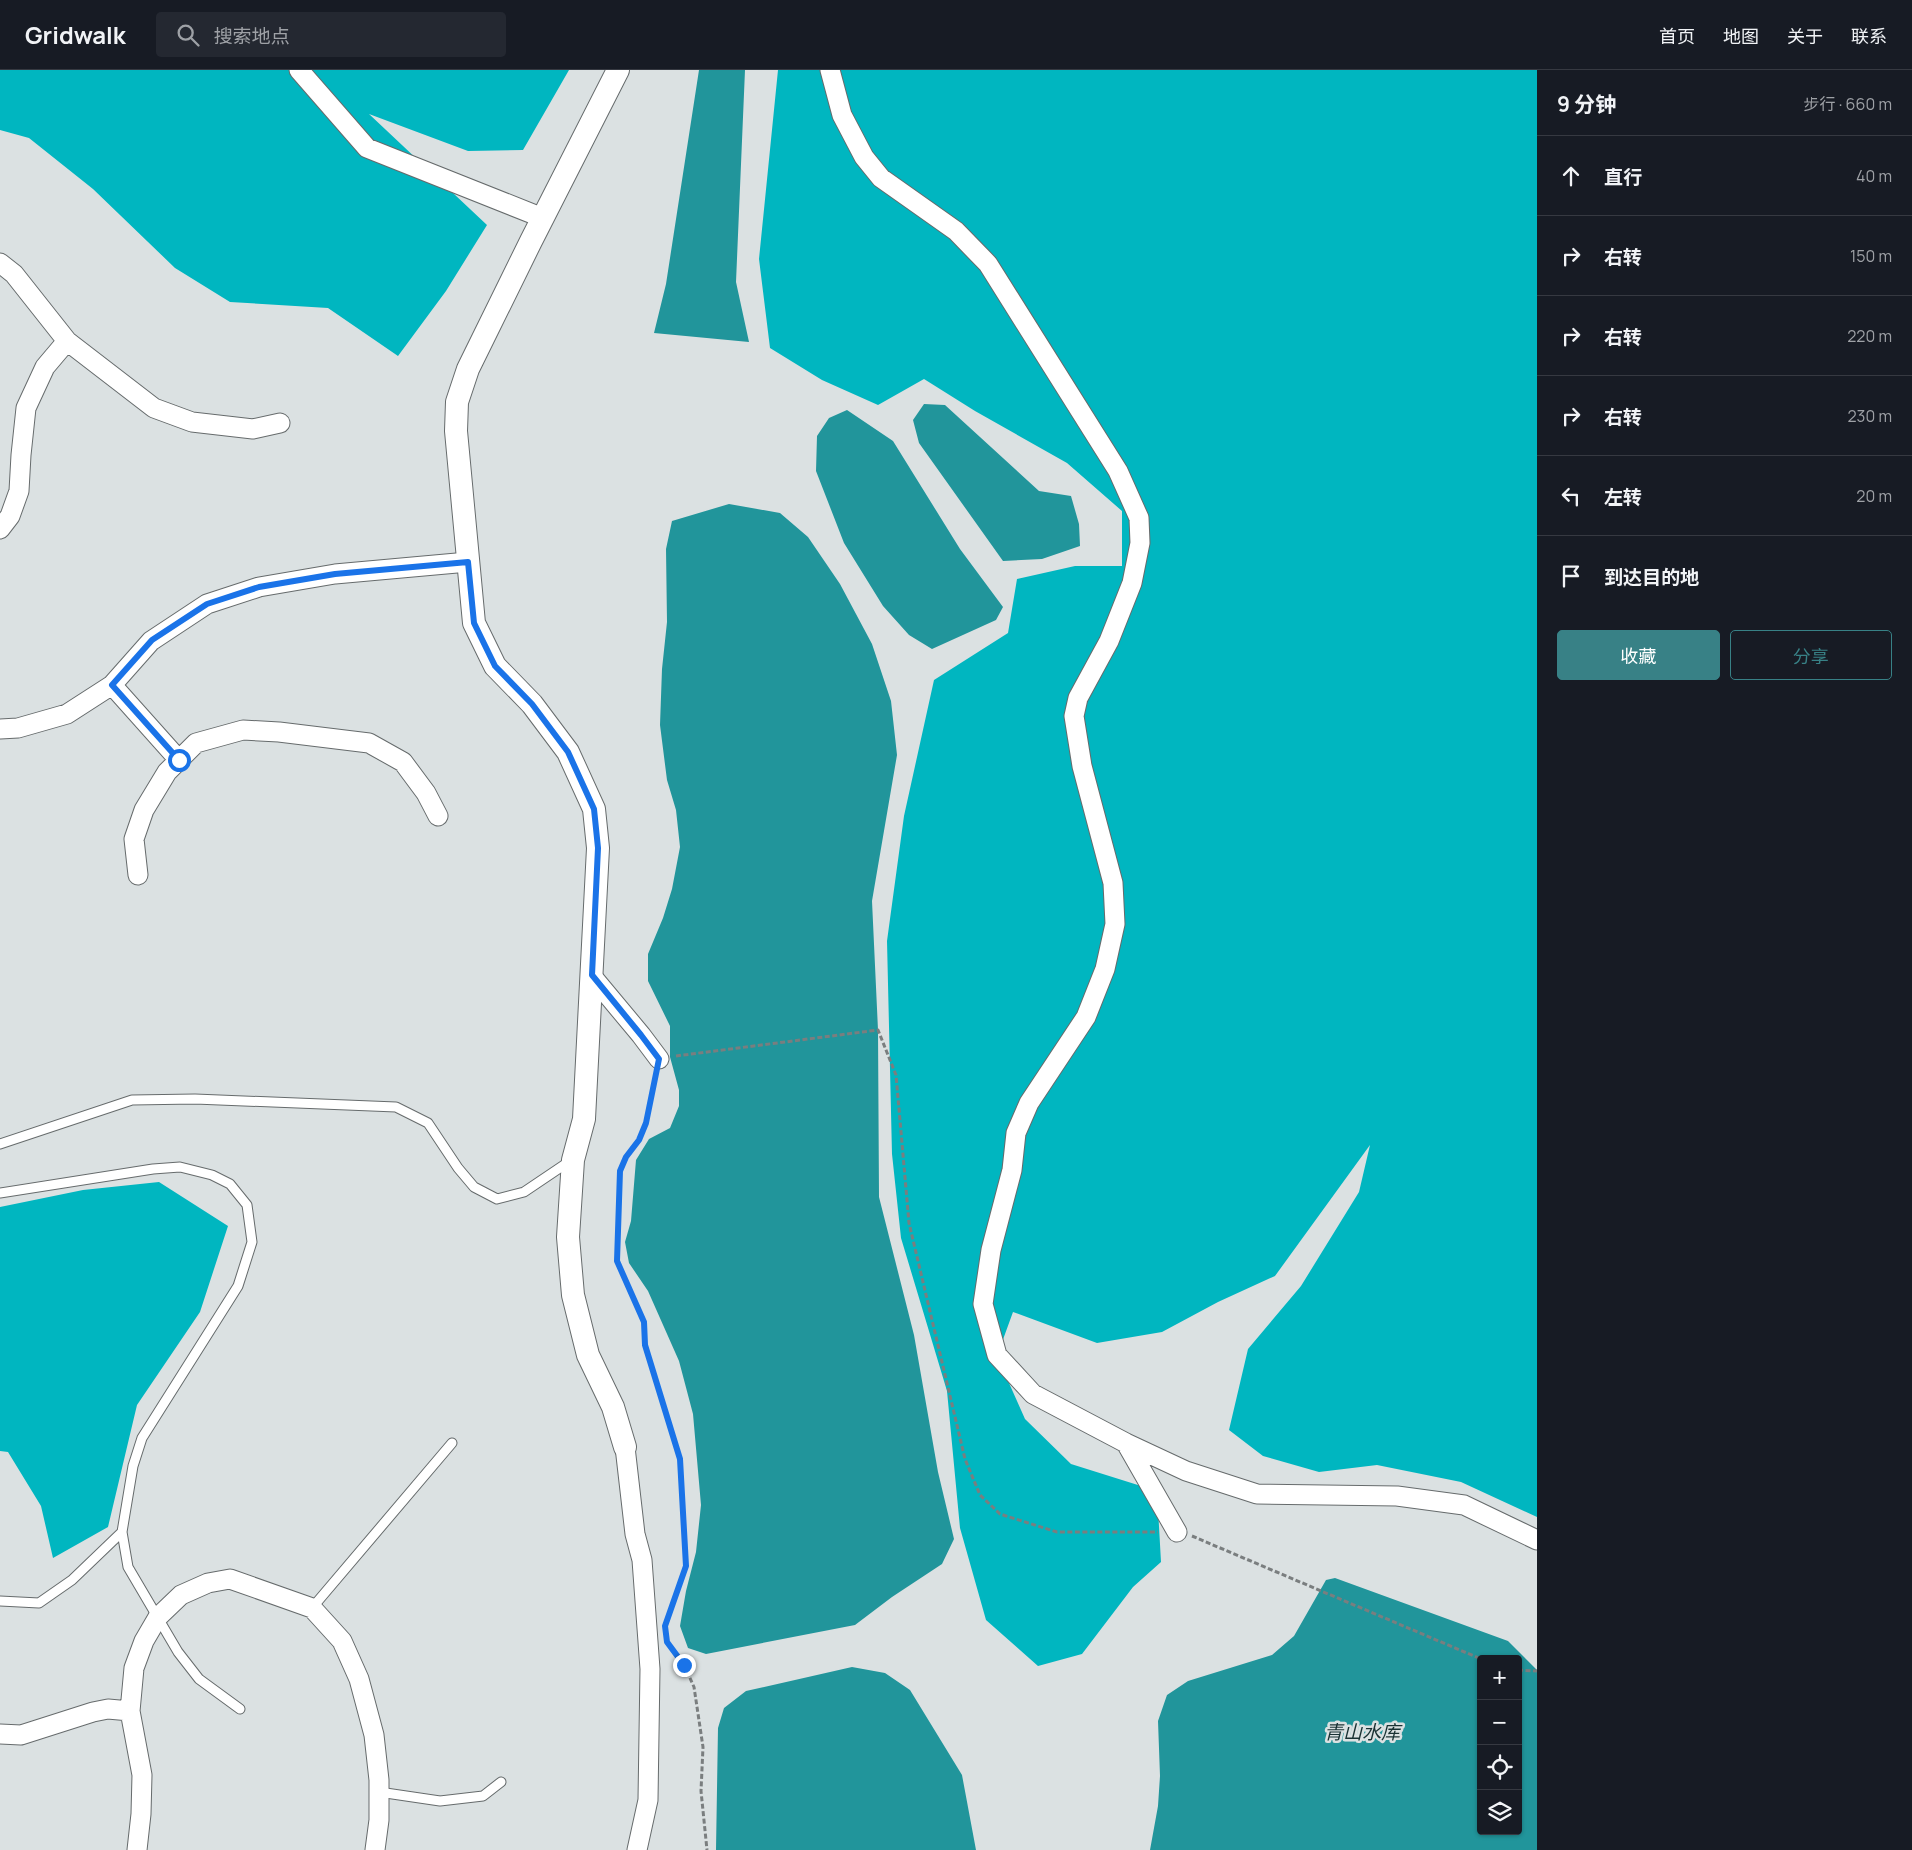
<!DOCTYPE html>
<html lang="zh">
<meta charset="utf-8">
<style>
:root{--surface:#171b24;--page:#242831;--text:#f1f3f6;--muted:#9ea1a6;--line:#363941;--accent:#388186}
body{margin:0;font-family:Manrope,"Noto Sans SC",sans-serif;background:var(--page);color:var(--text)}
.controls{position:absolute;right:15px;bottom:15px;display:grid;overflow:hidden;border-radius:5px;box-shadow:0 1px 4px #0004}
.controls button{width:45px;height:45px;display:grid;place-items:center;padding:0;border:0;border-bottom:1px solid var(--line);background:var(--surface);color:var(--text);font:25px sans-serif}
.stop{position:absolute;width:15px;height:15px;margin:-11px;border:4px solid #1a73e8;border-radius:50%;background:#fff}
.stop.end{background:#1a73e8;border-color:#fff;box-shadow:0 1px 5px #0008}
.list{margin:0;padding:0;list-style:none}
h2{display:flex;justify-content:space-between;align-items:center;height:65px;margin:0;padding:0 20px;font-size:21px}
h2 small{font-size:16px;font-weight:400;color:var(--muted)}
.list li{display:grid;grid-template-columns:32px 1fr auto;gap:15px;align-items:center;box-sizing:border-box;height:80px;padding:0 20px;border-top:1px solid var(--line)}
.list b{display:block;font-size:19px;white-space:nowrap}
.list em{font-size:16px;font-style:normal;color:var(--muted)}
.actions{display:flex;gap:10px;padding:15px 20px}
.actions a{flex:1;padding:11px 0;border:1px solid var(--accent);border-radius:5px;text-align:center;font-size:18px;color:var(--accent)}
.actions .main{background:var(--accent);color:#fff}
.icon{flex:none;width:28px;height:28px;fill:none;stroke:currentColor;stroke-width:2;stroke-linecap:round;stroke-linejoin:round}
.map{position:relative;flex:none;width:1537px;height:1780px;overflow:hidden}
header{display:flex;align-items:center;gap:30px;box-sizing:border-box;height:70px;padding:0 25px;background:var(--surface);border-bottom:1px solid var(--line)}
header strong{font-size:24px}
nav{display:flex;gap:28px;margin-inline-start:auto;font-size:18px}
.search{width:350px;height:45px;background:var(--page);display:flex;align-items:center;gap:12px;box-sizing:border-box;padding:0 18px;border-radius:5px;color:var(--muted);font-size:19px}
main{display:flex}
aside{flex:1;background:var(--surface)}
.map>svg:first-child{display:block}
.forest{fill:#00b6c0}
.water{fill:#21959b;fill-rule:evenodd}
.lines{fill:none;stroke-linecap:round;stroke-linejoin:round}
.service-casing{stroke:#666b6c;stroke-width:11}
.minor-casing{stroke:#666b6c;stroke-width:21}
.tertiary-casing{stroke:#666b6c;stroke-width:24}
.path{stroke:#7a7e7f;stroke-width:3;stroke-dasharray:5 2.5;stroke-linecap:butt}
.service{stroke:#fff;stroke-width:9}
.minor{stroke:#fff;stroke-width:19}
.tertiary{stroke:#fff;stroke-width:22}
.route{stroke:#1a73e8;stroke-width:6}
.labels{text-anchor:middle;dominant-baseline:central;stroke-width:5;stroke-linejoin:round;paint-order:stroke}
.water-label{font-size:19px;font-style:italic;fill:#193133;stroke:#dbe1e2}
</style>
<header>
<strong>Gridwalk</strong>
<div class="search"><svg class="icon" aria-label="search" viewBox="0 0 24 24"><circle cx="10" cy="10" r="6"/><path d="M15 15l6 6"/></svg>搜索地点</div>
<nav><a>首页</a><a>地图</a><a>关于</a><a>联系</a></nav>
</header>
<main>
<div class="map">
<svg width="1537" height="1780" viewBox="0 0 1537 1780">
<rect width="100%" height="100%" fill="#dbe1e2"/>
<!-- forest -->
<path class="forest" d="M0,0H569L523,80L468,81L369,44L487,155L446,221L398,286L328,238L230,232L175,198L93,119L29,68L0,60Z
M778,0H1537V1447L1461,1412L1377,1395L1319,1402L1263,1386L1229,1360L1248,1279L1301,1216L1359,1122L1370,1075L1275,1206L1218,1232L1162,1262L1097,1273L1013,1242L997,1286L1025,1349L1071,1394L1157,1421L1161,1492L1133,1517L1082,1584L1038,1596L986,1550L960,1458L947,1321L901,1168L892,1084L887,871L904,746L934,610L1008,563L1017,509L1075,496H1122V441L1067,393L975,341L924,309L878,335L822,310L770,278L759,189Z
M159,1112L228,1156L200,1242L137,1335L108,1457L53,1488L41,1436L8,1382L0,1381V1137L83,1120Z"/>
<!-- water -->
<path class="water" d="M699,0H745L736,212L749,272L654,263L666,214Z
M924,334L945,335L1039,421L1071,426L1079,454L1080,476L1042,489L1003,491L919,373L913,350Z
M847,340L893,371L960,479L1003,537L996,550L932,579L909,565L883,536L844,473L816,401L817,366L829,348Z
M729,434L780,443L808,467L840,514L872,574L891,631L897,685L872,831L878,960L879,1127L914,1265L938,1402L954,1469L942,1494L892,1527L855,1555L706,1584L688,1578L680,1556L686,1521L696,1482L701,1435L693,1344L679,1291L648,1221L629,1193L625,1172L631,1151L636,1090L649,1069L670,1058L679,1036V1020L670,987V956L648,911V884L663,848L672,819L680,777L676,740L667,710L660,655L662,599L667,552L666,479L672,451Z
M1335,1508L1508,1571L1537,1600V1780H1150L1158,1736L1160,1706L1158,1651L1167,1625L1188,1611L1272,1585L1294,1566L1326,1510ZM1481,1589H1518V1761H1481Z
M852,1597L885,1603L910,1620L962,1705L976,1780H716L718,1658L724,1638L746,1621Z"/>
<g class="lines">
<defs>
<path id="service" d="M0,1074L132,1030L195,1029L396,1037L428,1053L458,1098L474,1117L497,1129L524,1122L570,1091
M0,1123L153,1099L180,1097L212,1105L230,1114L247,1135L252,1172L238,1216L142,1368L133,1396L122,1462L128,1497L178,1582L199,1609L240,1639
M0,1531L39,1533L72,1510L122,1462
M312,1538L452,1373
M379,1722L440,1731L483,1726L501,1712"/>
<path id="minor" d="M299,0L367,78L543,148
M830,0L842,45L864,87L881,108L956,161L988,194L1118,401L1139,448L1140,473L1132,513L1109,571L1078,628L1074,646L1082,696L1113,813L1115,854L1105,899L1086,947L1029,1033L1016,1063L1012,1100L991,1180L983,1234L997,1285L1033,1324L1126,1373L1186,1401L1257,1424L1397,1426L1464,1435L1537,1470
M0,193L14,204L67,271L154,338L192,352L253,359L280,353
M0,459L10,446L19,421L21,385L26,338L45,297L67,271
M112,615L179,690
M0,659L18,658L67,644L112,615L151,571L207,534L259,517L335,504L468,492
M138,805L134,769L144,740L167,702L196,673L243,660L279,662L369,673L403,692L426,723L438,746
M591,905L641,965L659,989
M1126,1373L1177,1462
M625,1377L635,1464L642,1490L650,1599L648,1730L637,1780
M0,1664L21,1665L93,1642L108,1639L130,1641
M137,1780L141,1744L142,1705L130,1641L134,1598L144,1571L158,1547L181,1525L208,1513L230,1509L312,1538L342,1571L359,1609L374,1665L379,1710V1750L375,1780"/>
<path id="tertiary" d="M618,0L531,171L468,299L457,332L456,361L474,553L495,596L532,634L568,682L594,739L598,778L584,1049L573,1090L568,1167L573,1225L588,1285L613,1337L625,1377"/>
</defs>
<!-- service casing -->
<use href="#service" class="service-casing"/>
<!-- minor casing -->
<use href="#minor" class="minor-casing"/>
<!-- tertiary casing -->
<use href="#tertiary" class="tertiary-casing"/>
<!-- path -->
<path class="path" d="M676,986L878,960L896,1005L909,1153L965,1389L980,1425L1000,1444L1057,1462H1158
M655,1005L646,1053L639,1070L626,1087L620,1101L617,1191L644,1252L645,1275L680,1389L686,1496L665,1554
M1192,1466L1481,1589
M666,1570L684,1595L694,1617L703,1677L701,1721L707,1780
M1518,1600L1537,1601"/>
<!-- service -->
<use href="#service" class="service"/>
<!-- minor -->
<use href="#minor" class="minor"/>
<!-- tertiary -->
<use href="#tertiary" class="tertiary"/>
</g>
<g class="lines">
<!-- route -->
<path class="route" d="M179,690L112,615L152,570L207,534L259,517L335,504L468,492L474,553L495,596L532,634L568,682L594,739L598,778L592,905L641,965L659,989L646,1053L639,1070L626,1087L620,1101L617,1191L644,1252L645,1275L680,1389L686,1496L665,1556L667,1572L684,1595"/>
</g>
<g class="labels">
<!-- water labels -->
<g class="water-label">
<text x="1362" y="1662">青山水库</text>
</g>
</g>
</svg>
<div class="controls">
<button>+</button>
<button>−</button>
<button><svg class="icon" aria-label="locate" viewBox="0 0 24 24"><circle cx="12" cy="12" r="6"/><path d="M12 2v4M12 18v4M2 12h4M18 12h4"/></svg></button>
<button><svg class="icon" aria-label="layers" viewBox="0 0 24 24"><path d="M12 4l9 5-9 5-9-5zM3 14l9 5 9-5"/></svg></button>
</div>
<div class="stop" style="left:179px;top:690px"></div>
<div class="stop end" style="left:684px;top:1595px"></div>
</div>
<aside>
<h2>9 分钟<small>步行 · 660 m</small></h2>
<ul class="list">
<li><svg class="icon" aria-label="ahead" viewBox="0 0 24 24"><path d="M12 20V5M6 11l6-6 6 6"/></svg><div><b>直行</b></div><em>40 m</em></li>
<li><svg class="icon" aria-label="right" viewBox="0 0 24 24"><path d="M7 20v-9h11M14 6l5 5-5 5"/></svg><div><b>右转</b></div><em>150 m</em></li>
<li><svg class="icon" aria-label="right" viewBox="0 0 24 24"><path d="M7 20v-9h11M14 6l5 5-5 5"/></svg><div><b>右转</b></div><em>220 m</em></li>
<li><svg class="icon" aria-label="right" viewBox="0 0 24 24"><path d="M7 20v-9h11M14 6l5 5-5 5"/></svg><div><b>右转</b></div><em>230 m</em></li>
<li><svg class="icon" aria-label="left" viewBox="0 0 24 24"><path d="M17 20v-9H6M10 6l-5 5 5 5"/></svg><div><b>左转</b></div><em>20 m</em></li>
<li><svg class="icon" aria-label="arrive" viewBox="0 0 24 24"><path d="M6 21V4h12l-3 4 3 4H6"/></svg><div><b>到达目的地</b></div></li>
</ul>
<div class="actions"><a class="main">收藏</a><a>分享</a></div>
</aside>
</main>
